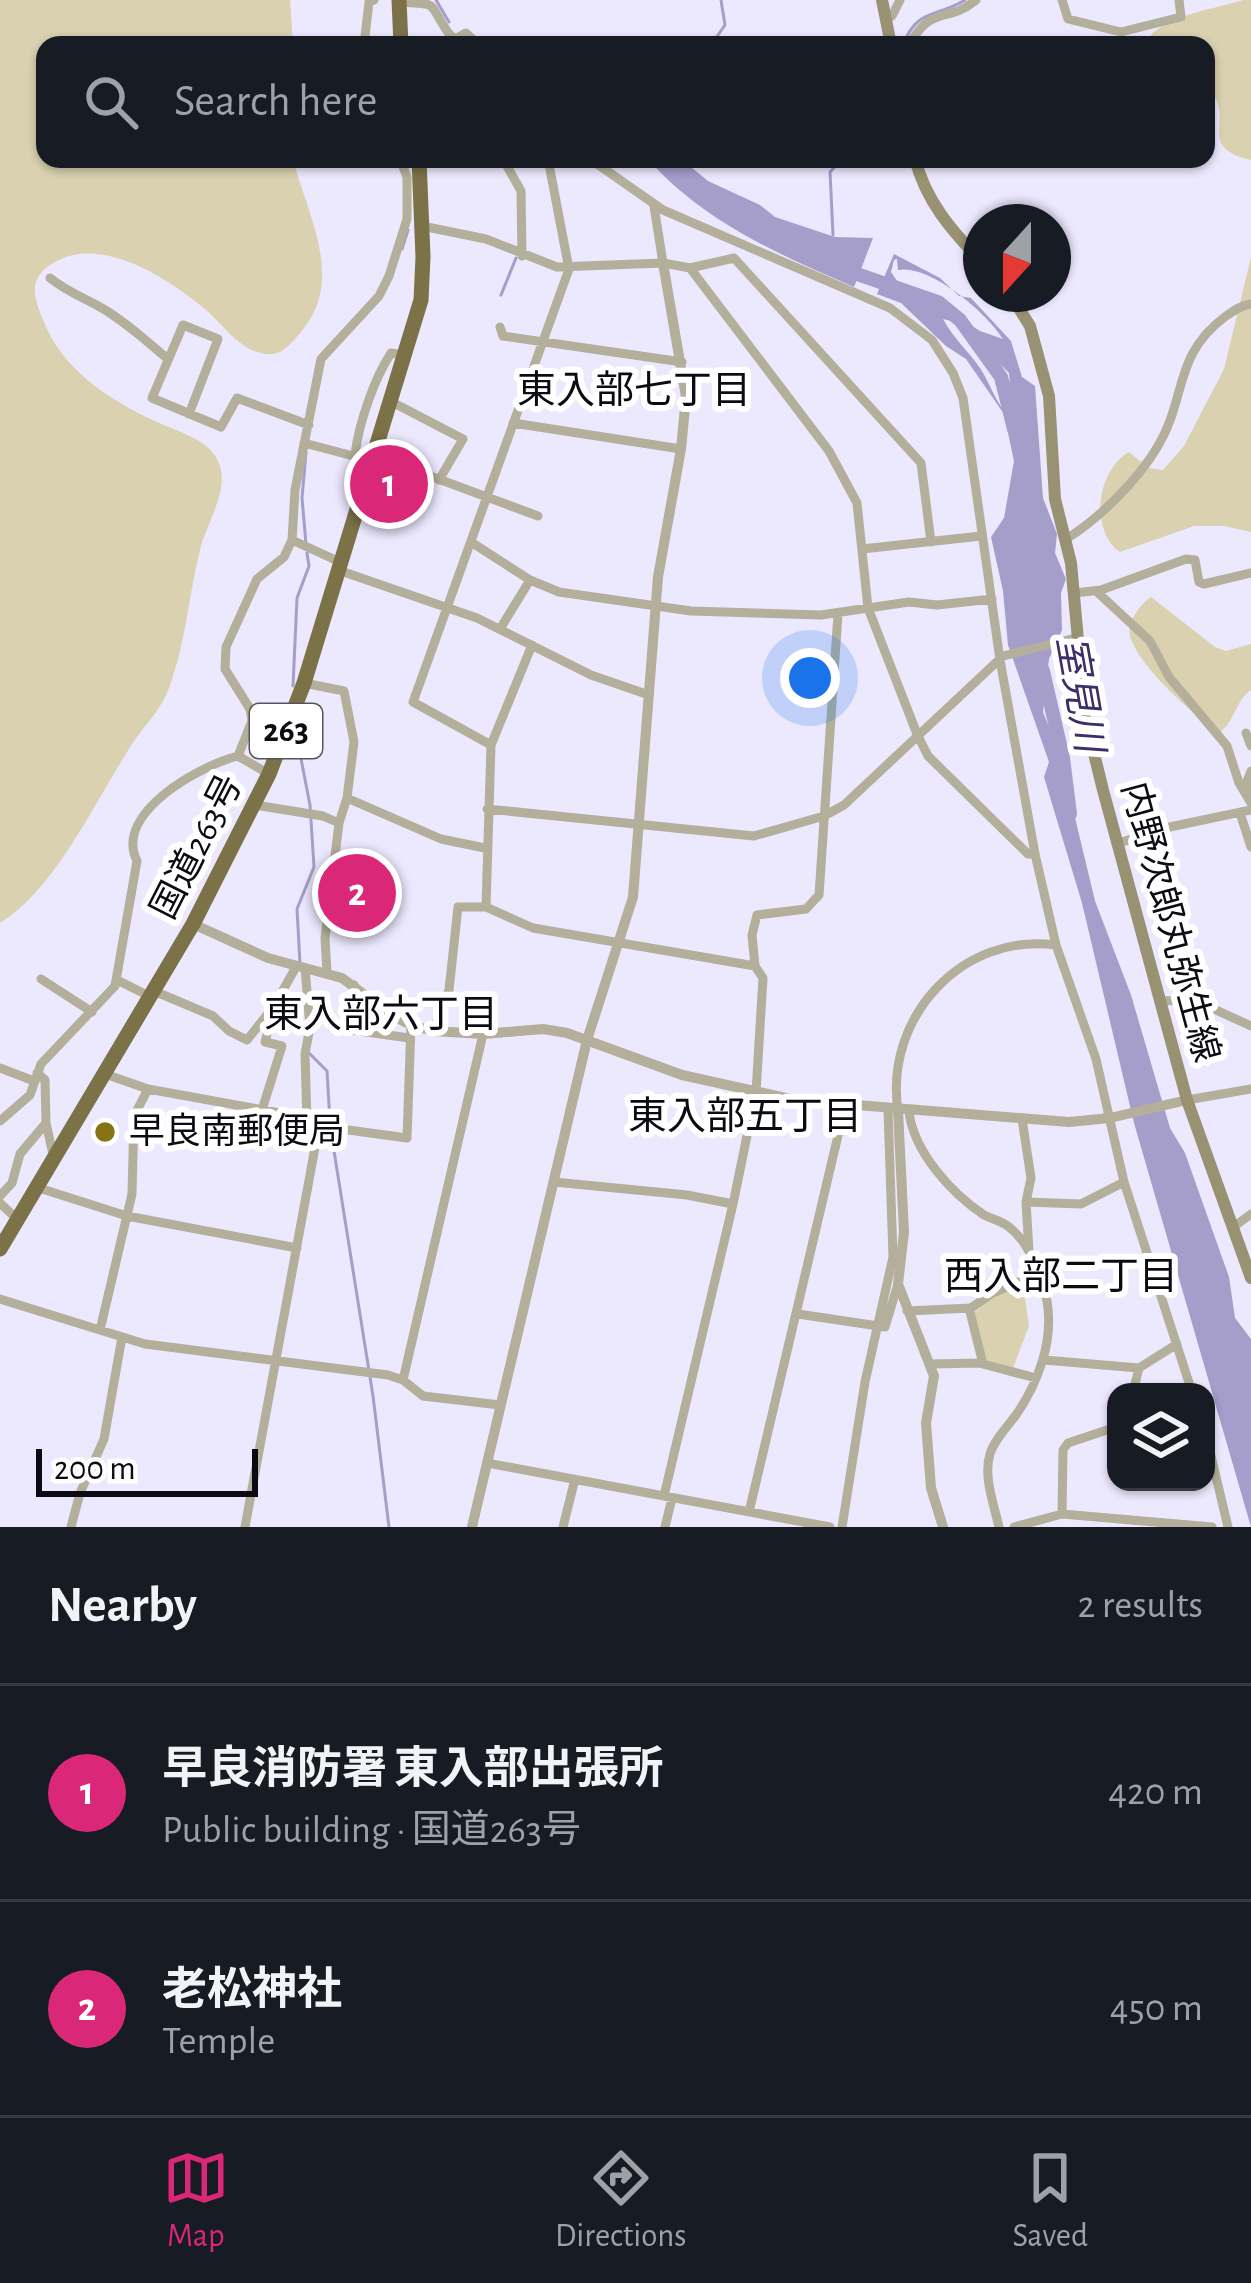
<!DOCTYPE html>
<meta charset="utf-8">
<style>
:root{--surface:#171b24;--page:#242831;--text:#f1f3f6;--muted:#9ea1a6;--line:#363941;--accent:#db2777}
body{margin:0;font-family:"Alegreya Sans","Noto Sans JP",sans-serif;background:var(--page);color:var(--text)}
.controls{position:absolute;right:36px;bottom:36px;display:grid;overflow:hidden;border-radius:24px;box-shadow:0 3px 9px #0004}
.controls button{width:108px;height:108px;display:grid;place-items:center;padding:0;border:0;border-bottom:3px solid var(--line);background:var(--surface);color:var(--text);font:60px sans-serif}
.compass{position:absolute;left:963px;top:204px;width:108px;height:108px;border-radius:50%;background:var(--surface);box-shadow:0 3px 9px #0004;rotate:201deg}
.scale{position:absolute;left:36px;bottom:30px;width:222px;box-sizing:border-box;padding-left:12px;border:6px solid #0c0b13;border-top:0;font-size:33px;line-height:42px;white-space:nowrap;color:#0c0b13;-webkit-text-stroke:9px #fff;paint-order:stroke}
.you{position:absolute;left:810px;top:678px;width:42px;height:42px;margin:-30px;border:9px solid #fff;border-radius:50%;background:#1a73e8;box-shadow:0 0 0 18px #1a73e833}
.badge{display:grid;place-items:center;width:78px;height:78px;border-radius:50%;background:var(--accent);color:#fff;font-size:39px;font-weight:700}
.pin{position:absolute;translate:-50% -50%;border:6px solid #fff;box-shadow:0 3px 12px #0006}
.list{margin:0;padding:0;list-style:none}
h2{display:flex;justify-content:space-between;align-items:center;height:156px;margin:0;padding:0 48px;font-size:51px}
h2 small{font-size:39px;font-weight:400;color:var(--muted)}
.list li{display:grid;grid-template-columns:78px 1fr auto;gap:36px;align-items:center;box-sizing:border-box;height:216px;padding:0 48px;border-top:3px solid var(--line)}
.list b{display:block;font-size:45px;white-space:nowrap}
.list p{margin:0;font-size:39px;white-space:nowrap;color:var(--muted)}
.list em{font-size:39px;font-style:normal;color:var(--muted)}
.icon{flex:none;width:66px;height:66px;fill:none;stroke:currentColor;stroke-width:2;stroke-linecap:round;stroke-linejoin:round}
.map{position:relative;flex:none;width:1251px;height:1527px;overflow:hidden}
.search{position:absolute;background:var(--surface);box-shadow:0 3px 9px #0004;left:36px;right:36px;top:36px;height:132px;display:flex;align-items:center;gap:30px;box-sizing:border-box;padding:0 42px;border-radius:24px;color:var(--muted);font-size:45px}
.sheet{height:588px;background:var(--surface)}
nav{display:flex;justify-content:space-around;align-items:center;box-sizing:border-box;height:168px;border-top:3px solid var(--line);background:var(--surface);font-size:33px;color:var(--muted)}
nav a{display:grid;justify-items:center;gap:6px}
nav .on{color:var(--accent)}
.map>svg:first-child{display:block}
.green{fill:#d9d1b0}
.water{fill:#a59dca;fill-rule:evenodd}
.lines{fill:none;stroke-linecap:round;stroke-linejoin:round}
.stream{stroke:#a59dca;stroke-width:3}
.river{stroke:#a59dca;stroke-width:14}
.minor{stroke:#b3af9a;stroke-width:9}
.tertiary{stroke:#b3af9a;stroke-width:10}
.secondary{stroke:#989172;stroke-width:12}
.trunk{stroke:#7c7248;stroke-width:15}
.poi-dot{fill:#867314;stroke:#fff;stroke-width:4.5}
.labels{text-anchor:middle;dominant-baseline:central;stroke-width:12;stroke-linejoin:round;paint-order:stroke}
.shield{fill:#fff;stroke:#55545a;stroke-width:3}
.shield-label{font-size:33px;font-weight:bold;fill:#0c0b13}
.street-label{font-size:36px;fill:#0c0b13;stroke:#fff}
.poi-label{font-size:36px;fill:#0c0b13;stroke:#fff;text-anchor:start}
.neighbourhood-label{font-size:39px;fill:#0c0b13;stroke:#fff}
.water-label{font-size:39px;font-style:italic;fill:#3d2e67;stroke:#fff}
</style>
<div class="map">
<svg width="1251" height="1527" viewBox="0 0 1251 1527">
<rect width="100%" height="100%" fill="#ece8fe"/>
<!-- green -->
<path class="green" d="M0,0H290L293,45H45V159H293C307,215 346,279 301,332C294,340 284,353 273,354C243,356 226,327 206,310C171,280 105,237 59,260C48,265 37,273 35,286C33,299 42,317 47,329C68,375 119,406 164,425C182,433 207,440 217,459C232,486 208,520 201,546C189,592 186,643 169,688C162,708 146,724 134,741C97,797 57,888 0,923Z
M1243,0H1251V160C1192,146 1240,118 1206,86V45H1153L1150,36C1171,14 1215,9 1243,0Z
M1251,257V532L1224,526H1194L1120,552C1089,530 1097,470 1129,452L1149,468L1163,470L1184,446L1224,369Z
M1151,597L1215,647L1226,651L1251,644V690C1236,700 1235,721 1220,732C1195,717 1138,666 1130,636C1127,623 1140,604 1151,597Z
M1023,1284L1029,1326L1013,1368L985,1361L972,1314L992,1297Z"/>
<!-- water -->
<path class="water" d="M648,159H681L708,181L760,205L775,217L835,237L873,238L854,287C780,255 702,221 648,159Z
M894,254L940,278L959,296L971,298L1011,341L1022,377L1035,386L1043,498L1057,534L1055,553L1066,579L1061,593L1062,630L1049,659L1043,712L1059,752L1064,794L1071,801L1095,901L1131,995L1170,1128L1185,1153L1229,1277L1235,1318L1251,1339V1527L1134,1123L1082,903L1044,777L1049,762L1008,645L1003,591L991,537L1004,518L1014,461L1004,414L966,359L946,346L901,303L877,294ZM897,259L898,270C930,264 987,313 1003,339L980,331L940,306L906,294L891,272L894,260ZM943,319L959,323L1009,373L1012,412L1006,413C994,399 990,383 980,368C968,351 953,338 943,319Z"/>
<g class="lines">
<!-- stream -->
<path class="stream" d="M436,0L449,22
M711,45L725,25L721,0
M903,45C917,8 936,18 965,0
M833,235L830,172L842,159
M402,249L408,230
M501,295L516,258
M306,452L302,498L306,544
M293,686L297,598L309,566L307,553
M297,738L310,805L314,867L297,909L300,964
M307,1051L327,1071L330,1122
M331,1132L373,1396L389,1527"/>
<!-- river -->
<path class="river" d="M847,263L854,273L938,302L960,320L1001,377L1014,429
M1043,671L1063,758L1070,814"/>
<!-- minor -->
<path class="minor" d="M1062,0L1068,19L1121,32L1181,17L1179,0
M399,2C440,4 427,1 447,31C451,37 457,40 462,45
M886,17L892,16L900,0
M457,38L466,33L479,45
M364,45L369,2L374,0
M909,45C932,4 947,24 976,0
M503,159L521,191L522,256
M590,159L663,210L890,308L932,340L953,373L963,398L1000,660L1035,854L1056,945L1096,1059L1124,1182L1192,1392
M654,206L663,263
M422,226L486,239L557,267L663,263L690,268L829,451L857,503L868,608L917,734L928,756L1028,854H1035
M690,268L734,258L921,463L931,542
M50,278C66,291 82,297 100,307C125,321 146,341 168,359
M500,327L503,336L682,362
M390,401L463,439L439,480
M189,414L218,339L183,325L152,398L221,427L237,398L309,425
M513,423L681,449
M304,443L433,477L538,516
M355,454C359,423 374,379 391,353L404,355
M1066,539C1099,519 1138,480 1158,446C1187,397 1173,355 1226,316C1235,310 1240,306 1251,304
M292,540L340,562
M471,542L530,580L500,629
M862,549L981,536
M338,570L477,618L591,675L649,695
M530,580L559,592L691,611L821,615L909,602L937,605L992,599
M1096,591L1150,641L1169,677L1227,746L1239,783L1251,803
M1075,593L1101,590L1186,559L1195,560L1199,582L1204,584L1251,573
M532,645L491,745L486,907L533,928L755,966L763,978L756,1092L733,1204L664,1496
M304,683L344,691L354,742L347,798
M1246,733L1251,746
M491,745L413,702L569,269L548,159
M238,756L269,774
M1251,771L1246,784L1251,793
M255,805L323,816L339,823L347,798L441,839L485,848
M487,809L754,836L824,816L844,805L1003,656L1076,638
M1240,813L1251,847
M1116,844L1165,828L1251,810
M755,966L752,935L757,915L806,909L819,895L838,614
M305,968L310,1027L305,1054L307,1122
M327,972L325,938L339,823
M41,979L92,1012
M117,980L151,997
M154,991L213,1016L229,1031L247,1040L274,1006L296,967
M1159,1001L1194,1000L1251,1026
M331,1027L409,1038
M345,1029L354,985
M433,1031L449,990L458,907H486
M0,1068L34,1081
M37,1073L45,1080L46,1123L52,1150L59,1154
M105,1074L148,1089L291,1115L319,1126L407,1138L411,1025
M1187,1100L1251,1089
M262,1110L282,1046L265,1042L273,1011
M898,1110C884,1018 962,932 1056,945
M909,1112C914,1152 951,1193 984,1215C992,1219 1002,1221 1009,1227C1029,1242 1042,1277 1047,1301C1054,1341 1038,1383 1016,1415C1008,1426 994,1440 990,1454C983,1476 994,1505 999,1527
M1022,1119L1031,1178L1026,1202L1081,1204L1124,1182
M0,1121L30,1095L41,1064L115,986L137,861C113,813 201,765 238,756L252,721L250,709L225,669L226,647L257,579L284,557L292,540L295,490L321,359L379,296L389,276L407,219V177L400,159
M554,1182L687,1195L733,1204
M39,1188L127,1216L297,1248
M0,1196L12,1183L20,1154L46,1123
M1026,1202L1029,1251
M0,1203L18,1220
M1232,1228L1251,1214
M0,1299L145,1344L388,1375L403,1380L423,1396L500,1405
M969,1308L983,1364
M907,1311L971,1308L991,1294L1039,1273
M798,1314L885,1327L898,1284
M100,1330L132,1194L134,1116L148,1089
M1044,1360L1139,1368L1177,1344
M931,1364L979,1363L1036,1378
M403,1380L483,1034
M1133,1392L1139,1368
M1206,1435L1228,1527
M487,1463L830,1527
M749,1512L845,1106
M1062,1514L1063,1450L1068,1443L1116,1427
M71,1527L80,1493L104,1439L122,1337
M245,1527L319,1126
M563,1527L575,1479
M665,1527L672,1498
M842,1527L865,1382L893,1257L888,1110
M1014,1527L1062,1514L1212,1527"/>
<!-- tertiary -->
<path class="tertiary" d="M193,924L268,958L342,978L393,1016L411,1025L433,1031L483,1034L543,1029L567,1033L682,1075L795,1100L1069,1122L1110,1118L1187,1100
M898,1110L904,1232L898,1284L934,1376L926,1423L931,1488L943,1527
M472,1527L587,1040L633,897L658,577L681,449L686,397L663,263"/>
<!-- secondary -->
<path class="secondary" d="M882,0L891,45
M915,159C926,201 951,230 981,261
M1010,294L1030,326L1049,396L1055,499L1071,563L1085,717L1103,790L1187,1100L1251,1278"/>
<!-- trunk -->
<path class="trunk" d="M399,0L401,45
M0,1249L193,924L269,774L304,683L421,300L423,257L419,159"/>
</g>
<!-- markers -->
<circle class="poi-dot" cx="105" cy="1132" r="12"/>
<g class="labels">
<!-- shield labels -->
<rect class="shield" x="250" y="704" width="72" height="54" rx="9"/>
<g class="shield-label">
<text x="286" y="731">263</text>
</g>
<!-- street labels -->
<g class="street-label">
<text transform="translate(197 847) rotate(-63)">国道263号</text>
<text transform="translate(1170 922) rotate(75)">内野次郎丸弥生線</text>
</g>
<!-- poi labels -->
<g class="poi-label">
<text x="129" y="1132">早良南郵便局</text>
</g>
<!-- neighbourhood labels -->
<g class="neighbourhood-label">
<text x="634" y="391">東入部七丁目</text>
<text x="381" y="1015">東入部六丁目</text>
<text x="745" y="1117">東入部五丁目</text>
<text x="1061" y="1277">西入部二丁目</text>
</g>
<!-- water labels -->
<g class="water-label">
<text transform="translate(1079 694) rotate(80)">室見川</text>
</g>
</g>
</svg>
<div class="controls">
<button><svg class="icon" aria-label="layers" viewBox="0 0 24 24"><path d="M12 4l9 5-9 5-9-5zM3 14l9 5 9-5"/></svg></button>
</div>
<svg class="compass" viewBox="-18 -18 36 36"><path d="M0-13l5 13h-10z" fill="#e53935"/><path d="M0 13l5-13h-10z" fill="#9ea1a6"/></svg>
<div class="scale">200 m</div>
<div class="you"></div>
<div class="pin badge" style="left:389px;top:484px">1</div>
<div class="pin badge" style="left:357px;top:893px">2</div>
<div class="search"><svg class="icon" aria-label="search" viewBox="0 0 24 24"><circle cx="10" cy="10" r="6"/><path d="M15 15l6 6"/></svg>Search here</div>
</div>
<section class="sheet">
<h2>Nearby<small>2 results</small></h2>
<ul class="list">
<li><span class="badge">1</span><div><b>早良消防署 東入部出張所</b><p>Public building · 国道263号</p></div><em>420 m</em></li>
<li><span class="badge">2</span><div><b>老松神社</b><p>Temple</p></div><em>450 m</em></li>
</ul>
</section>
<nav>
<a class="on"><svg class="icon" aria-label="map" viewBox="0 0 24 24"><path d="M3 6l6-2 6 2 6-2v14l-6 2-6-2-6 2zM9 4v14M15 6v14"/></svg>Map</a>
<a><svg class="icon" aria-label="directions" viewBox="0 0 24 24"><path d="M12 3l9 9-9 9-9-9zM9 14v-3h6M13 9l2 2-2 2"/></svg>Directions</a>
<a><svg class="icon" aria-label="saved" viewBox="0 0 24 24"><path d="M7 4h10v16l-5-4-5 4z"/></svg>Saved</a>
</nav>
